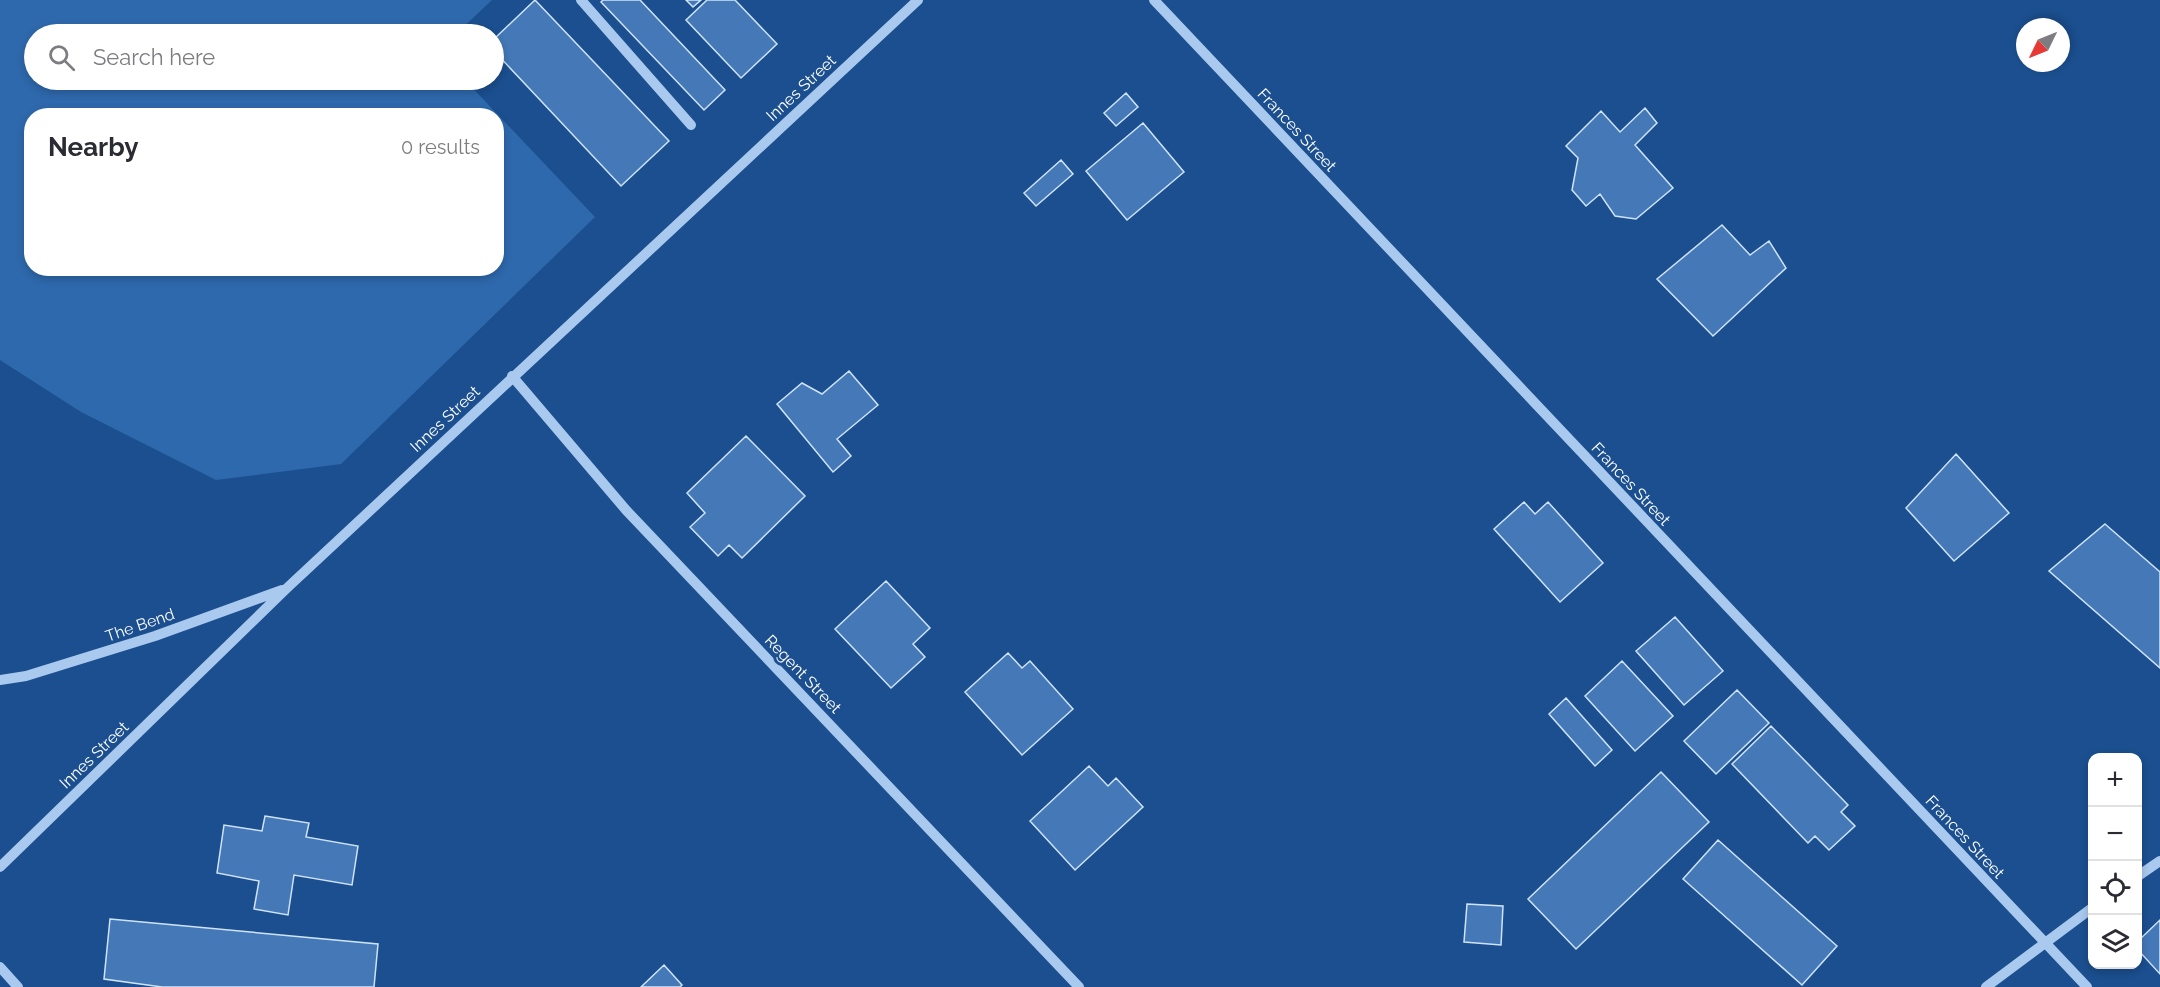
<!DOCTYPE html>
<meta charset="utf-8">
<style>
:root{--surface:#fff;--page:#f7f7f7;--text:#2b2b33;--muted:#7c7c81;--line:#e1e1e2}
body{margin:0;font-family:Raleway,sans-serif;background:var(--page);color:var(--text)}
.controls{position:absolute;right:18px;bottom:18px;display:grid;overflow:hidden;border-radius:12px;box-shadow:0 3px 9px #0003}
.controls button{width:54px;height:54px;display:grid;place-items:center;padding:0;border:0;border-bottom:2px solid var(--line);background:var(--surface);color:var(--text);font:30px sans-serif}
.compass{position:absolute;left:2016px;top:18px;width:54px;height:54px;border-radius:50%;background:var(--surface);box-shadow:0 3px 9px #0003;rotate:227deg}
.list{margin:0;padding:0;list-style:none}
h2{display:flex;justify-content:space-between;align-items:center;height:78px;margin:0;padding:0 24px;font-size:26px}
h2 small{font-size:20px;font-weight:400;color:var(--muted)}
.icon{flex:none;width:33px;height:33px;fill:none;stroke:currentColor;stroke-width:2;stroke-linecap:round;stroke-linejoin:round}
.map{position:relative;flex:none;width:2160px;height:987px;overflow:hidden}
.search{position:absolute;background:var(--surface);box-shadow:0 3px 9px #0003;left:24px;top:24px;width:480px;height:66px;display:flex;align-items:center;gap:15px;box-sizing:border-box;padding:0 21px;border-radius:33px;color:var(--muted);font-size:22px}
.panel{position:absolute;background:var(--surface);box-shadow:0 3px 9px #0003;left:24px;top:108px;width:480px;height:168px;border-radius:24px}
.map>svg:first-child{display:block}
.green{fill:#2e69ad;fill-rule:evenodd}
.building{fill:#4478b7;stroke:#cfe3fa;stroke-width:1.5}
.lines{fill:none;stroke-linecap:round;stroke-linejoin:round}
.minor{stroke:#a9c9ee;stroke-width:10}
.labels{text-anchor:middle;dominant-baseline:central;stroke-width:6;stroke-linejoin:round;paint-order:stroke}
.street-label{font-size:16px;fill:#fff;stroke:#1b4f8f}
</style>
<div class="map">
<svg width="2160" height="987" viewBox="0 0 2160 987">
<rect width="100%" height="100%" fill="#1b4f8f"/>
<!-- green -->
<path class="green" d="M0,0H492L456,34H34V80H465L595,217L341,464L216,480L81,412L0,360ZM32,116H496V268H32Z"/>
<!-- building -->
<path class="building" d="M535,0L669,141L621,186L494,51V39Z
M603,0H640L725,90L704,110L601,2Z
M686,0H701L693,7Z
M707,0H735L777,44L741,78L686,20Z
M1126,93L1138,107L1116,126L1104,113Z
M1645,108L1657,123L1635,145L1673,188L1636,219L1615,216L1600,194L1586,206L1572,190L1578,158L1566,146L1601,111L1620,132Z
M1143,123L1184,172L1127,220L1086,171Z
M1061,160L1073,174L1036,206L1024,193Z
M1722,225L1750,255L1769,241L1786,268L1713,336L1657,279Z
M849,371L878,405L837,439L851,456L833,472L777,404L802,383L822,394Z
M746,436L805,496L742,558L729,545L718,556L690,527L705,513L687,493Z
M1956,454L2009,513L1954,561L1906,508Z
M1524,502L1535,514L1548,502L1603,563L1560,602L1494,529Z
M2105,524L2160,572V668L2049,571Z
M886,581L930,628L913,644L925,657L891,688L835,629Z
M1675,617L1723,671L1684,705L1636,651Z
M1008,653L1022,668L1030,661L1073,709L1022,755L965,692Z
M1622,661L1673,716L1635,751L1585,696Z
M1737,690L1769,723L1716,774L1684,741Z
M1566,698L1612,750L1595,766L1549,714Z
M1771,726L1848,805L1841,812L1855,826L1829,850L1815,836L1808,843L1732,764Z
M1089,766L1108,786L1116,778L1143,807L1075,870L1030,821Z
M1661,772L1709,822L1576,949L1528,899Z
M265,816L309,823L306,837L358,846L352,885L294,875L288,915L254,909L259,881L217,873L224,825L262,831Z
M1718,840L1837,946L1802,985L1683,879Z
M1467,904L1503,906L1501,945L1464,942Z
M110,919L378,944L374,987H162L104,979Z
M2160,920V974L2138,950V941Z
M664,965L682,985L680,987H641Z"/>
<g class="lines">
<!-- minor -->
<path class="minor" d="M581,0L691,125
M1154,0L2087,987
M512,376L626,510L1079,987
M0,680L26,676L155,636L282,590
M0,867L287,588L918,0
M2138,876L2160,861
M0,967L18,987
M1986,987L2092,908"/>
</g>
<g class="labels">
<!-- street labels -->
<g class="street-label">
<text transform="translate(801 88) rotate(-43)">Innes Street</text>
<text transform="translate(1297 130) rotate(47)">Frances Street</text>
<text transform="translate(445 419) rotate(-43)">Innes Street</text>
<text transform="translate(1631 484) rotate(47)">Frances Street</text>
<text transform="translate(140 625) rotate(-19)">The Bend</text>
<text transform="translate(803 674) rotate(46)">Regent Street</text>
<text transform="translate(94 755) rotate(-44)">Innes Street</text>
<text transform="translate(1965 837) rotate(47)">Frances Street</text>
</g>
</g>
</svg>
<div class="controls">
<button>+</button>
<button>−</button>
<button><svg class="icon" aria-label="locate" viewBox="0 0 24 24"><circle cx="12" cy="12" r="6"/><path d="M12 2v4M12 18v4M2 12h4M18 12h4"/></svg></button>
<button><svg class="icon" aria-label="layers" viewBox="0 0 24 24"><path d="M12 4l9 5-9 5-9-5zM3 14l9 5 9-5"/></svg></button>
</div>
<svg class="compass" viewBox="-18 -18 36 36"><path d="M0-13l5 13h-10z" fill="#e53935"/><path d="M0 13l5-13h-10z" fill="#7c7c81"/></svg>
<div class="search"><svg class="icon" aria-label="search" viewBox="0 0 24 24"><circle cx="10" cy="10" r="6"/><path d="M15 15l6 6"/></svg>Search here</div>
<section class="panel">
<h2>Nearby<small>0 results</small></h2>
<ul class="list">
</ul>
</section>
</div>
